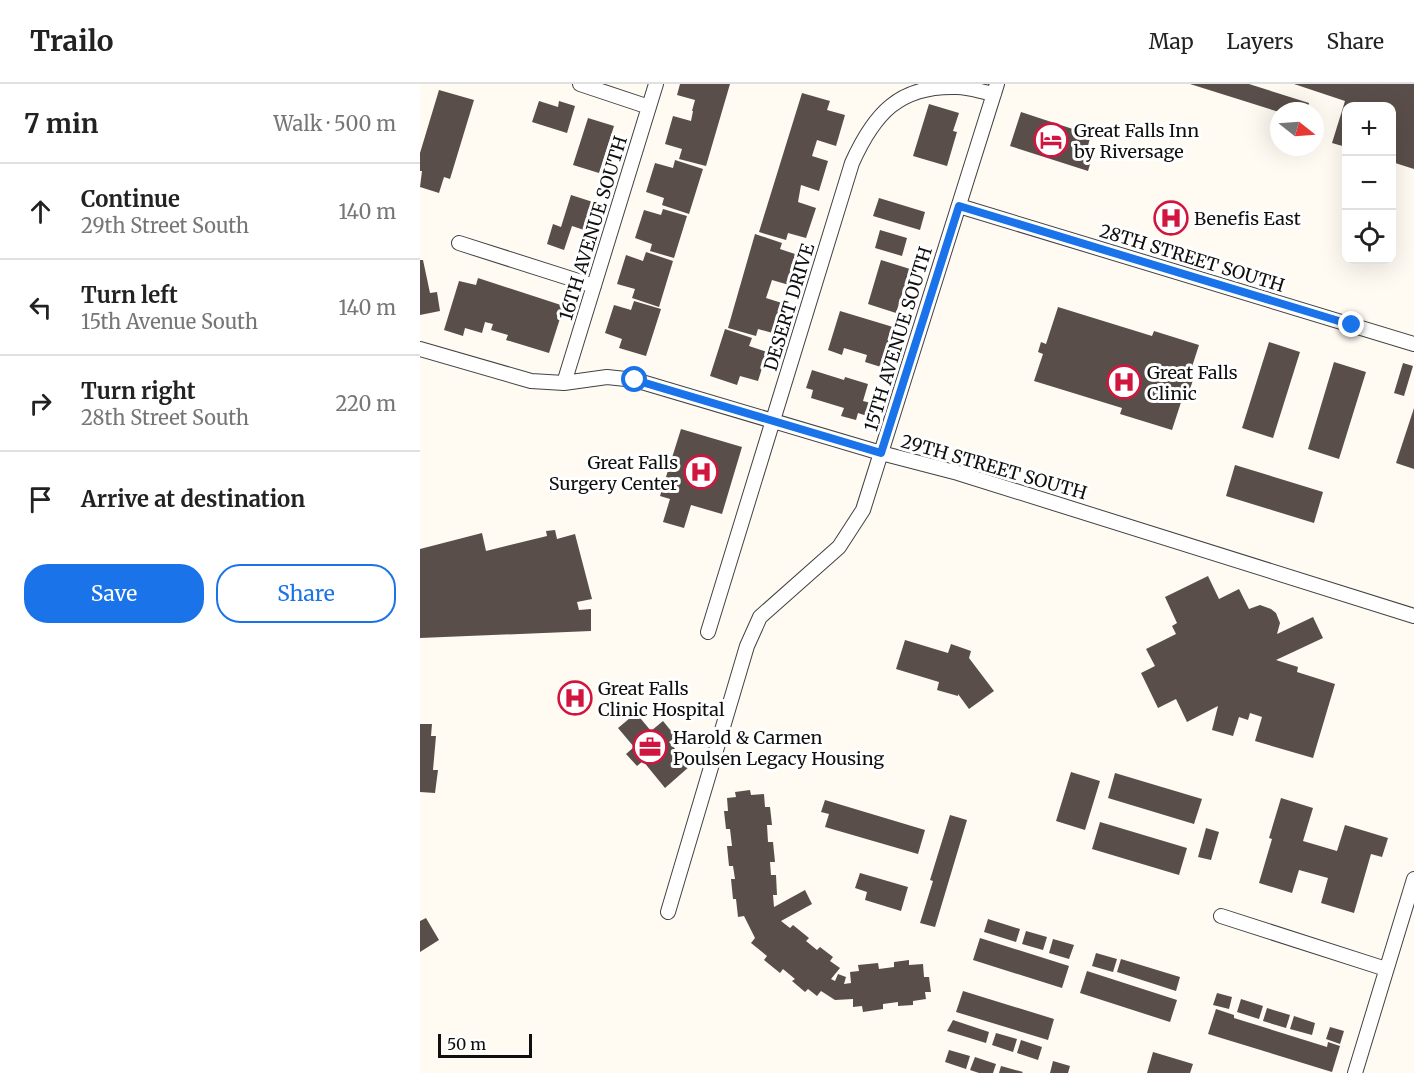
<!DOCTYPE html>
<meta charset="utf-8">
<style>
:root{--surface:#fff;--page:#f2f2f2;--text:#222;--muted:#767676;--line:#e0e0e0;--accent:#1a73e8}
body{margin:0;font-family:Merriweather,serif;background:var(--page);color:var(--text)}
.controls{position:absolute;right:18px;top:18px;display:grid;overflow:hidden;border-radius:12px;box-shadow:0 6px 24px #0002}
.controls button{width:54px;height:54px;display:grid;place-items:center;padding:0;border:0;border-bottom:2px solid var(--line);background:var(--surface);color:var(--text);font:30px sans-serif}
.compass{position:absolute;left:850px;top:18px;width:54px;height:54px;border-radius:50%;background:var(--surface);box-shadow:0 6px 24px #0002;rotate:107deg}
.scale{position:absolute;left:18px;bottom:15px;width:94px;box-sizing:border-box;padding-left:6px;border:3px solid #0f0f0f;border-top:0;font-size:16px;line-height:21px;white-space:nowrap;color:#0f0f0f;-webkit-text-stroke:4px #fff;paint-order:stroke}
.stop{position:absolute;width:18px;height:18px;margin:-14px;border:4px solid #1a73e8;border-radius:50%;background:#fff}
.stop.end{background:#1a73e8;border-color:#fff;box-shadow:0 2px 6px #0008}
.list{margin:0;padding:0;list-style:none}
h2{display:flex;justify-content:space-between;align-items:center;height:78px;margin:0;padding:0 24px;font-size:26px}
h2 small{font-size:20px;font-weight:400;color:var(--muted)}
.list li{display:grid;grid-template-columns:39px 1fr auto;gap:18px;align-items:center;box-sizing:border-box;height:96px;padding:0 24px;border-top:2px solid var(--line)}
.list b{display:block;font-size:22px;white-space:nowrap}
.list p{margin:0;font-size:20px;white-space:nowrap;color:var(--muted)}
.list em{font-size:20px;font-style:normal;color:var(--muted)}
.actions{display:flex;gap:12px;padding:18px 24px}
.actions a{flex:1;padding:14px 0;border:2px solid var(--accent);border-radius:24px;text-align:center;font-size:21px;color:var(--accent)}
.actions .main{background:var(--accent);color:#fff}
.icon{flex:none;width:33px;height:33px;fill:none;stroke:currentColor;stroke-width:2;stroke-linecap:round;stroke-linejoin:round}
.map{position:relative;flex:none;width:994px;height:989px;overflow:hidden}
header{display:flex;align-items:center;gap:36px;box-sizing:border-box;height:84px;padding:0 30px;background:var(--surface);border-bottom:2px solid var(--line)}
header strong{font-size:28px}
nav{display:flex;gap:33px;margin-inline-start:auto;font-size:21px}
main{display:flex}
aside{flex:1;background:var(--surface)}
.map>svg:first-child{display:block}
.building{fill:#5a4e4a}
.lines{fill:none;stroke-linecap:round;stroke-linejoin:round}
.street-casing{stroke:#424242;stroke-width:16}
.street{stroke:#fff;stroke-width:14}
.route{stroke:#1a73e8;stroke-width:8}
.labels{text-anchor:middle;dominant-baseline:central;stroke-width:6;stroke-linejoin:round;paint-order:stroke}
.poi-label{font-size:18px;fill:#0f0f0f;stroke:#fff;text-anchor:start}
.street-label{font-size:18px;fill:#0f0f0f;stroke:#fff}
</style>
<header>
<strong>Trailo</strong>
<nav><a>Map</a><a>Layers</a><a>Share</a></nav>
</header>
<main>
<aside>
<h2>7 min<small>Walk · 500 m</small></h2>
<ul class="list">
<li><svg class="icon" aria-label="ahead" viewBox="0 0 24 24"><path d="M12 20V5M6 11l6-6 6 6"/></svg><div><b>Continue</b><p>29th Street South</p></div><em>140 m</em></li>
<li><svg class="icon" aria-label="left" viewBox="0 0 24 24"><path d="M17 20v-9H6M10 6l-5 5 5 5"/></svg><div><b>Turn left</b><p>15th Avenue South</p></div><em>140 m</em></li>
<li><svg class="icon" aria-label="right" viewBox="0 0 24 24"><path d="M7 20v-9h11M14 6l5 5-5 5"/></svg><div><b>Turn right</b><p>28th Street South</p></div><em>220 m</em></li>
<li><svg class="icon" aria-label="arrive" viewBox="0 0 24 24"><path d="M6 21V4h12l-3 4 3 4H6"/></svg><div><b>Arrive at destination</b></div></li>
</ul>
<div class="actions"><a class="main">Save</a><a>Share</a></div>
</aside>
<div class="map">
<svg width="994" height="989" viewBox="0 0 994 989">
<rect width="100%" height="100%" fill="#fffaf2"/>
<!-- building -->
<path class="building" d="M260,0H310L286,82L259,75L262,65L245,60L253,32L271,37L273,27H272L275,16L257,11Z
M770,0H829L889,19L887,27L859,28Z
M874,0H994V85L972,78V22H926V63L912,59L925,17Z
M19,6L54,16L30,95L24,93L19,109L0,103L2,87H0V69Z
M382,9L410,17L407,26L425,31L416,62L397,56L392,72L408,77L399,107L381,101L378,118L396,124L386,154L368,149L366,156L339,148Z
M119,17L138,23L139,17L155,22L147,49L112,38Z
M509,20L539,29L533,47L537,48L527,82L493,72Z
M601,28L671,51L667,65L674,67L668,87L590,62Z
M168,34L194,42L179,89L153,81Z
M255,76L283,85L269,130L242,121L244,114L226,108L235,79L253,84Z
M151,111L176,119L167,147L152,142L144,166L127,160L133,140L141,143Z
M459,114L505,128L500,146L453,132Z
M243,125L267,132L254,174L230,167L232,160L215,154L224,126L241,131Z
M460,146L487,154L482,172L455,164Z
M335,150L362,159L360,165L378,171L369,201L352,196L346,214L365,220L356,250L338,245L336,252L308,244Z
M226,168L253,177L239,223L212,214L215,205L197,200L206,171L223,177Z
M0,176H3L10,209L17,208L20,227L0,231Z
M461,176L490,185L476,229L448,220Z
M58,194L144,222L129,269L86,256L88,251L71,246L73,240L65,238L62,249L45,244L43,252L24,246L39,197L56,201Z
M214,217L241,225L226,272L199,264L202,255L185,249L194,221L211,226Z
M638,223L732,252L734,247L779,261L769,292L774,293L769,308L765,306L752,346L700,330L702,324L614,297L623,270L618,268L621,258L626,260Z
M420,227L473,243L461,283L445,278L447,271L424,264L422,271L408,266Z
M305,245L332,254L329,262L347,268L338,297L320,292L317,301L290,292Z
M849,258L880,268L853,354L822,344Z
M914,278L946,288L919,375L888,365Z
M983,279L993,282L984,312L974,309Z
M392,286L424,296L425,293L448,300L443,317L451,319L447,332L438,329L436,336L421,332L424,324L391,314L393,306L386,304Z
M994,324V385L976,379Z
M261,345L322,363L302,430L271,421L264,444L243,438L250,415L240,412Z
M815,381L903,408L894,439L806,412Z
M135,446L137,455L155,450L172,515L157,518L159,526L171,525V547L0,554V465L62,449L66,467L127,452L126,447Z
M788,492L799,515L819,505L829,525L840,521L851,525L856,529L860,539L857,550L893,533L903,554L856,576L878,583L877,588L915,600L893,674L835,657L842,633L830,629L828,636L819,633L813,652L792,646L798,622L767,638L756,615L738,624L721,589L735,582L726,565L756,550L752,542L757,539L745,513Z
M485,556L528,569L531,560L551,567L549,574L574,607L549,625L538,610V612L517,606L519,598L476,585Z
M216,629L231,647L243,637L256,653L249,658L270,682L245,704L223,677L217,682L206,670L214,663L198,644Z
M0,640H12L11,652H16L13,686H18L15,709L0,708Z
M651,688L680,697L665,746L636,737Z
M695,689L782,715L774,740L688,714Z
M330,706L331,711L344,710L345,723H350L352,741H347L348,758H353L355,778H350L351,791H356L357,811H353L354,823L385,806L392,820L361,837L370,844L373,841L389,854L386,857L397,866L400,863L413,873L410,877L420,884L411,895L415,897L418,890L426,893L424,900L431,899L430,888L439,887L438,881L458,879L459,885L474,883V878L489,876V881L503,880L504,893H509L511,908H505L506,915L493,917V921L478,922V918L463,920V925L443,928L442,922L433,923V915L415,916L401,907L397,912L388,905L385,908L372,897L375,895L363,885L360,889L344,876L347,872L331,859L335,854L324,832L318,833L316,815H313L311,795H315L313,782H309L307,762H312L310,745H306L304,727H308L307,714L316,713L315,708Z
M861,714L893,724L883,757L917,767L925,741L968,754L962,773L951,770L934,829L901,819L908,794L879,786L872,809L839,799L852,755L849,754Z
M405,716L505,746L498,770L405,743L409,730L401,728Z
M530,731L547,736L515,843L500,839L513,797L510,796Z
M680,738L767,764L759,791L672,765Z
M786,744L799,748L791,776L778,773Z
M440,789L488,803L481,827L445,816L447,808L435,804Z
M6,834L19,856L0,868V837Z
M568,835L600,845L596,858L564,848Z
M606,847L627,853L623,866L602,860Z
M560,854L649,882L642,904L553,876Z
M633,855L654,861L649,875L629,869Z
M676,869L697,875L693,888L672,882Z
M701,875L760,893L756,907L697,888Z
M667,887L757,916L750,938L660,909Z
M543,907L634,935L628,956L536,928Z
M797,909L812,913L809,925L793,921Z
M821,915L843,922L839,935L817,928Z
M847,924L870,931L866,944L843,937Z
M796,925L814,931V934L907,963L908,958L920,962L912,988L788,950Z
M874,932L895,939L892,951L870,945Z
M533,936L569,948L566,959L527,947Z
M910,943L924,947L920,960L906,955Z
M576,949L597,955L593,968L572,961Z
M601,956L622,963L618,976L597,969Z
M529,966L550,972L546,985L525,978Z
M733,968L773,980L770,989H727Z
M555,973L576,980L573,989H559L550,986Z
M633,977L650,982L648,989H630Z
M581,982L603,988L602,989H579Z"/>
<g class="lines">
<defs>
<path id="street" d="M160,0L229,23
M539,122L994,260
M39,159L174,202
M0,265L111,297L144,299L187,293L215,296L461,369L538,389L994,532
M144,299L236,0
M288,548L432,79C454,30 479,1 537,3C549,3 562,8 574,10
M248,828L327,562L340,533L419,463L443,426L577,0
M801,832L966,885
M935,989L994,795"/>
</defs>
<!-- street casing -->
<use href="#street" class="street-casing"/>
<!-- street -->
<use href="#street" class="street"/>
</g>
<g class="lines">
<!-- route -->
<path class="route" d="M215,296L461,369L539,122L932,241"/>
</g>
<!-- icons -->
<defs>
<symbol id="hotel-ring" viewBox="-11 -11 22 22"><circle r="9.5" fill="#fff" stroke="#d0163f" stroke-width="1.5"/><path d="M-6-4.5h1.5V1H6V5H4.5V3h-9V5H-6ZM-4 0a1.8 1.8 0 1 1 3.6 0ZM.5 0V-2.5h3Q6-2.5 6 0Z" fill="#d0163f"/></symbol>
<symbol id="hospital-ring" viewBox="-11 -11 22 22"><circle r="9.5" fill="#fff" stroke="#d0163f" stroke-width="1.5"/><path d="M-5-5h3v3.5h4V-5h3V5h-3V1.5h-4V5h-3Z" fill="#d0163f"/></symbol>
<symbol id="office-ring" viewBox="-11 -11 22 22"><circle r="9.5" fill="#fff" stroke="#d0163f" stroke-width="1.5"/><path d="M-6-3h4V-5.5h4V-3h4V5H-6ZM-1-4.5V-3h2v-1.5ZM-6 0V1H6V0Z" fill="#d0163f"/></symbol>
</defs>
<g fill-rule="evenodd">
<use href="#hotel-ring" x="612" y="37" width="38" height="38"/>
<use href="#hospital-ring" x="732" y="115" width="38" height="38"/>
<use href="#hospital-ring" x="685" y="279" width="38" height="38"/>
<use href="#hospital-ring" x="262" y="369" width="38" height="38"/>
<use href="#hospital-ring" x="136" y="595" width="38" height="38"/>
<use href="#office-ring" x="211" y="644" width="38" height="38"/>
</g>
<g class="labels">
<!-- poi labels -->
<g class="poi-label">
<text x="654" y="46">Great Falls Inn<tspan x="654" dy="21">by Riversage</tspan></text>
<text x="774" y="134">Benefis East</text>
<text x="727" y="288">Great Falls<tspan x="727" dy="21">Clinic</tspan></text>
<text x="258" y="378" text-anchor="end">Great Falls<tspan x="258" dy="21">Surgery Center</tspan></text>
<text x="178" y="604">Great Falls<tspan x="178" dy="21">Clinic Hospital</tspan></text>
<text x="253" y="653">Harold &amp; Carmen<tspan x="253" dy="21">Poulsen Legacy Housing</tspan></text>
</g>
<!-- street labels -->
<g class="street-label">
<text transform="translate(173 144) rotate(-73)">16TH AVENUE SOUTH</text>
<text transform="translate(772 174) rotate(17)">28TH STREET SOUTH</text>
<text transform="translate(369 223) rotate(-73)">DESERT DRIVE</text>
<text transform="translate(478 255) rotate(-73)">15TH AVENUE SOUTH</text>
<text transform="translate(574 383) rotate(16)">29TH STREET SOUTH</text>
</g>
</g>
</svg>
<div class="controls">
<button>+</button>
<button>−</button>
<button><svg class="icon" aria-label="locate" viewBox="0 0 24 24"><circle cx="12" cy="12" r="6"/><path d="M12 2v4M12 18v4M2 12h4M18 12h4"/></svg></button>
</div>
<svg class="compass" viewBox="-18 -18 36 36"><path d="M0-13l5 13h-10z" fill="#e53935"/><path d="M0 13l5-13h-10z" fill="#767676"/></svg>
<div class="scale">50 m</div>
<div class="stop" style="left:215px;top:296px"></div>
<div class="stop end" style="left:932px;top:241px"></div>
</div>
</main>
